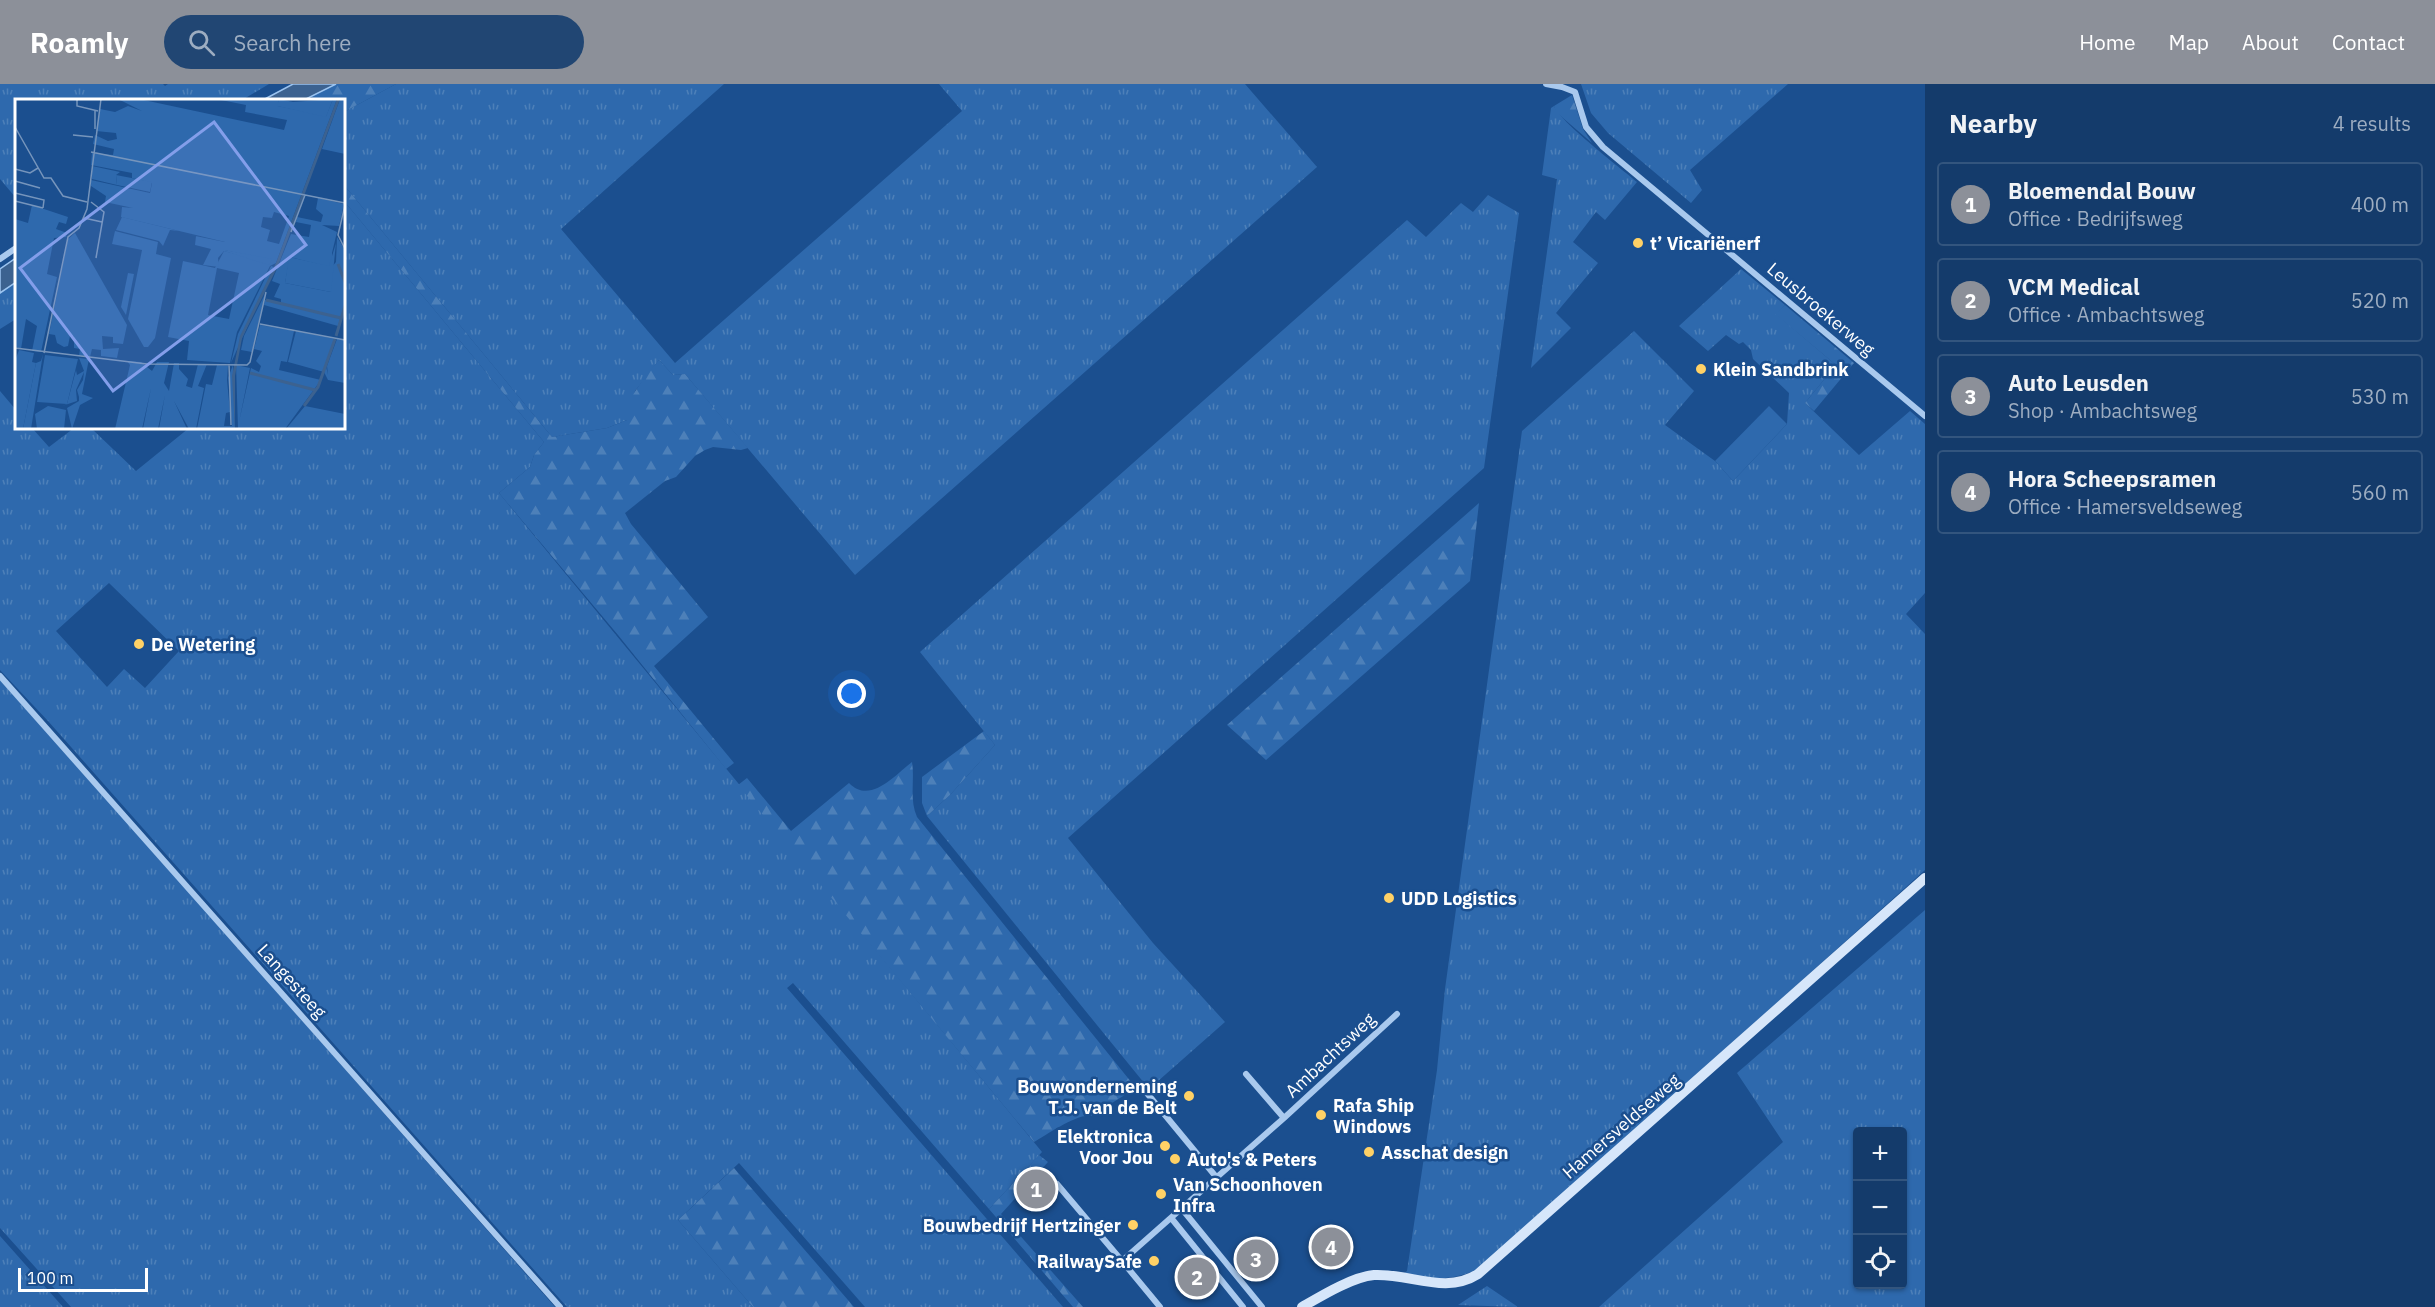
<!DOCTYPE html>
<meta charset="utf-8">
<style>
:root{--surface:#143b6b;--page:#214673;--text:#f1f3f6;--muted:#9dadc1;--line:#33557e;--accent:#8c9099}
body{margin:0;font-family:"IBM Plex Sans",sans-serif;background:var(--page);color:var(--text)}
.controls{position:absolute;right:18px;bottom:18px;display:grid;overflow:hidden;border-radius:6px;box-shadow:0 2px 4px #0004}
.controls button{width:54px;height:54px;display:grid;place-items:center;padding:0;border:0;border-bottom:2px solid var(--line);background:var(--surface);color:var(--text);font:30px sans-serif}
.scale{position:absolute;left:18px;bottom:15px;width:130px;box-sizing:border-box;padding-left:6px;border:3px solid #fff;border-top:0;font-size:16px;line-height:21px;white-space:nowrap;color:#fff;-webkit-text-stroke:4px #1b4f8f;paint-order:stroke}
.you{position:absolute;left:852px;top:610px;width:21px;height:21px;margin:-15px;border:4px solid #fff;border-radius:50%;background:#1a73e8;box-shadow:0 0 0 9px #1a73e833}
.badge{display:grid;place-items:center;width:39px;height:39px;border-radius:50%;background:var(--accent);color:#fff;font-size:20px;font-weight:700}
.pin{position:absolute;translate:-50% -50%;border:3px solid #fff;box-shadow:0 2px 6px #0006}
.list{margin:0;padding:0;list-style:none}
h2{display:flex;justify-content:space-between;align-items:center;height:78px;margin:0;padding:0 24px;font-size:26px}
h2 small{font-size:20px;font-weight:400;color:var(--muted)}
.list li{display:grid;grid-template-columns:39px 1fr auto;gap:18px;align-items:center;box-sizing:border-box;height:84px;margin:0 12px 12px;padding:0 12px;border:2px solid var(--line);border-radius:6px}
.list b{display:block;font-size:22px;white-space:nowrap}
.list p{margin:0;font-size:20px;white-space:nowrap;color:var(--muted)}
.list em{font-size:20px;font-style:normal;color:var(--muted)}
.icon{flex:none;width:33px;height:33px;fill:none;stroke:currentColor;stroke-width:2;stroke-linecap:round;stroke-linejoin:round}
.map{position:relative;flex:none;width:1925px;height:1223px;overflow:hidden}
header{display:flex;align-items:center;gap:36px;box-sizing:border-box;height:84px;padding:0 30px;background:var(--accent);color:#fff}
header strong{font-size:28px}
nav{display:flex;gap:33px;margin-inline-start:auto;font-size:21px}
.search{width:420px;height:54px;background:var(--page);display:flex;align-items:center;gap:15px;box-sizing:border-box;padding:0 21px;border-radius:33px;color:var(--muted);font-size:22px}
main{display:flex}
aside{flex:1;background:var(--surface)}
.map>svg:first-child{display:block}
.grass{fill:url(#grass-tufts);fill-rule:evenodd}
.forest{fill:url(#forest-firs)}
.pitch{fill:#2e69ad}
.water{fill:#3c6290;stroke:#9cc4f0;stroke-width:1.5}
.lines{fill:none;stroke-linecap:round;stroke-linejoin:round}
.street{stroke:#a9c9ee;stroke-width:6}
.secondary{stroke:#d6e6fa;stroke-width:10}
.poi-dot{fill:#ffd166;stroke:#1b4f8f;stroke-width:2}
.labels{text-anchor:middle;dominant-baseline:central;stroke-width:5;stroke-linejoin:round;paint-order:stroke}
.poi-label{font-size:18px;font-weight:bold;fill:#fff;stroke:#1b4f8f;text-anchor:start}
.street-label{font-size:18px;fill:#fff;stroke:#1b4f8f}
.inset-river{fill:none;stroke:#3c6290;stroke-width:3}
.inset-road{fill:none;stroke:#7695bc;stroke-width:1.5}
.view{fill:#839eea;fill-opacity:0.15;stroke:#839eea;stroke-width:3}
.inset-edge{fill:none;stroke:#fff;stroke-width:3}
</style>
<header>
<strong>Roamly</strong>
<div class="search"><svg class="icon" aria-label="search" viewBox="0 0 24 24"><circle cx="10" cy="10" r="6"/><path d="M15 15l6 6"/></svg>Search here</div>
<nav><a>Home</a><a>Map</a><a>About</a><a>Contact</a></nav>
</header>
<main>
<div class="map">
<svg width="1925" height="1223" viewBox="0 0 1925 1223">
<defs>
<pattern id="grass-tufts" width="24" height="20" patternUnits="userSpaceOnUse" patternTransform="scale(1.5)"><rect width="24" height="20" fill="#2e69ad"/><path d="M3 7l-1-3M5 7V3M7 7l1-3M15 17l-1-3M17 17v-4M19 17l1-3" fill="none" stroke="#4d80b9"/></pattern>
<pattern id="forest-firs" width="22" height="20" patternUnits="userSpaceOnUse" patternTransform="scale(1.5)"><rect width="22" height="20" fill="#2e69ad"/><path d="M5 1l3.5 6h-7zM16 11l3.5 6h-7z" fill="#4d80b9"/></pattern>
</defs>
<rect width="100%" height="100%" fill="#1b4f8f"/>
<!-- grass -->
<path class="grass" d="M0,0H163L165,2L168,0H269L242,16H16V114L0,95Z
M396,0H724L561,145L675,279L962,27L939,0H1245L1317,83L855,491L685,290L673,291L659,276L635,307L627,336L607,344L552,353L344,101V28Z
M1581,0H1788L1690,86L1702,106L1691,119L1608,49L1591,29Z
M1554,22C1559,37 1622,85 1637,98L1605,136L1596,128L1573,158L1598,179L1556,229L1571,244L1531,284L1557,95L1542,91L1551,24Z
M1488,111L1519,129L1484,384L1068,754L1153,859L1225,938L1149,1005L927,732L950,711L995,661L920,568L1407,136L1426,153L1461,119L1473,128Z
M344,117L544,358L534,371L530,383L499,409L1042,1068L989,1125L793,899L787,904L1063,1223H865L739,1079L678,1136L753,1223H567L48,637L0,586V307L16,326V344H32L49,363L74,344H91L136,387L189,344H344ZM109,499L179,567L145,604L124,585L107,603L56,547Z
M1741,185L1785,221L1776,230L1836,281L1805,319L1859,371L1910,327L1925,340V509L1906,530L1925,550V786L1482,1183C1452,1198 1435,1195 1402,1191L1407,1187L1437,986L1445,905L1522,347L1634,247L1694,307L1665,341L1715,377L1733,397L1787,340L1789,309L1753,275L1751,266L1743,258L1739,260L1726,251L1708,267L1679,242Z
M16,198V235L0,245V209Z
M0,596C186,804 370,1014 555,1223H71L0,1144Z
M1925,826V1223H1599L1783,1058L1737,989ZM1858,1048H1902V1200H1858Z
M0,1152L63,1223H0Z
M1487,1202L1518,1223L1458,1221Z"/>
<!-- forest -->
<path class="forest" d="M336,0H396L344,28V16H314L311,13Z
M1572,11L1583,45L1592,59L1556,28L1554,22Z
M344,101L552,353L607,344L627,336L624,332C631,310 644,293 659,276L673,291L685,290L748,364L741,366L713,363L705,366L695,372L676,393L665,397L625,429L631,440L708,533L654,582L734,679L726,685L618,551L499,409L530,383L534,371L544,358L344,117Z
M1785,221L1854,279L1814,327L1805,319L1836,281L1775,230Z
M1479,419L1470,497L1266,676L1227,641Z
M984,647L995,661L950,711L927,732L922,719V693Z
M912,678C915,696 909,715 917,733L1136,1004L1091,1032C1078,1029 1046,1051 1034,1058L738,701L747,694L791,747L849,699C870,721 895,691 912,678Z
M1039,1071L1048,1078L1001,1130L1083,1223H1073L989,1125Z
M734,1084L854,1223H753L678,1136Z"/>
<!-- pitch -->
<path class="pitch" d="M1769,322L1787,340L1733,397L1715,377Z"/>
<!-- water -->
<path class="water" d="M293,0H336L304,16H263Z
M16,174V198L0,209V185Z"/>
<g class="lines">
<!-- street -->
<path class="street" d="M1546,0L1562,3L1575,8L1586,43L1603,63L1925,332
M0,175L16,164
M0,592L560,1223
M1246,990L1284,1034
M1146,1008L1217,1094
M1057,1100L1122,1177
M1182,1125L1262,1223
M1172,1135L1243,1223
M1160,1223L1122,1177L1284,1034L1397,930"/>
<!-- secondary -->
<path class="secondary" d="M1302,1223C1321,1212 1352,1193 1374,1191C1410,1189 1445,1211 1478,1190L1925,794"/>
</g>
<!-- markers -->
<g class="poi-dot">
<circle cx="1638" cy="159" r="6"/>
<circle cx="1701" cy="285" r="6"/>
<circle cx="139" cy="560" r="6"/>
<circle cx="1389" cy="814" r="6"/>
<circle cx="1189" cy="1012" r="6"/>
<circle cx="1321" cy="1031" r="6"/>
<circle cx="1165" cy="1062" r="6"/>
<circle cx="1369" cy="1068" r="6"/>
<circle cx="1175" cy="1075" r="6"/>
<circle cx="1161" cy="1110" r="6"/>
<circle cx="1133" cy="1141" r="6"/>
<circle cx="1154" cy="1177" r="6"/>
</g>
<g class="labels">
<!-- poi labels -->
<g class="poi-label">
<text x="1650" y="159">t’ Vicariënerf</text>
<text x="1713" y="285">Klein Sandbrink</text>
<text x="151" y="560">De Wetering</text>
<text x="1401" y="814">UDD Logistics</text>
<text x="1177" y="1002" text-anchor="end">Bouwonderneming<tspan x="1177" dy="21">T.J. van de Belt</tspan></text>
<text x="1333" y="1021">Rafa Ship<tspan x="1333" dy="21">Windows</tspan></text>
<text x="1153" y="1052" text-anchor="end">Elektronica<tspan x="1153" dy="21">Voor Jou</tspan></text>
<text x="1381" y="1068">Asschat design</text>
<text x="1187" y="1075">Auto's &amp; Peters</text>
<text x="1173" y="1100">Van Schoonhoven<tspan x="1173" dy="21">Infra</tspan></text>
<text x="1121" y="1141" text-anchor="end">Bouwbedrijf Hertzinger</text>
<text x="1142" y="1177" text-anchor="end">RailwaySafe</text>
</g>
<!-- street labels -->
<g class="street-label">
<text transform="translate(1821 225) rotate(40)">Leusbroekerweg</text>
<text transform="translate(292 897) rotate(48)">Langesteeg</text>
<text transform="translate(1330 971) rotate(-43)">Ambachtsweg</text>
<text transform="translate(1621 1042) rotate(-41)">Hamersveldseweg</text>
</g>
</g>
<!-- overview -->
<g transform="translate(15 15)">
<rect width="330" height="330" fill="#1b4f8f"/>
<path d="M103,0H124L269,31L272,21L230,13L231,6L201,0H264L263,7L311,17L318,0H322L261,164L255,167L222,233L215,264L172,261L174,242L153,238L168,162L200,169L209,152L252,163L253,161L209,151L210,143L106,118L107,108L118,109L90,103L91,97L76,87V81L135,94L137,84L117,79V74L76,66L77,54L98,56L99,50L78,45L80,36L93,42L102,40L101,34L81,32L85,10L100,13L113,7L127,12ZM259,113L274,117L264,145L252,142L255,131L246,128L248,118L257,119ZM202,169L224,174L214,220L193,216ZM325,0H330V55L307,50ZM77,67L105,73L101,76L102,86L77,80ZM303,99L329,105L324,127L307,126L322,133L317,154L318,162L314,168L275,158L270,184L316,193L315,170L321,163L322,138L330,151V207L323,227L249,206L250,201L266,204V200L259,198L265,185L257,182L276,135L294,138L296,126L281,123L282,118L306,123L308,116L301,110ZM17,106L53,118L51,125L44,123L41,130L52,134L51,138L39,139L32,175L42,178L26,253L17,252L22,227L11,220L6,250L1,248L0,120L13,124ZM100,132L143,143L141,155L156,159L140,239L133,248H129L113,220L127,151L97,145ZM60,134L112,226L108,245L98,244V238L87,237L88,250L104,249L102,259L86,257V251L77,250L75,258L64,257L65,250L59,249V237H55L53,247L49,248L42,244L40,236L34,235L53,140ZM250,195L237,253L226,251L229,237ZM245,226L279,232L272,263L266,262L264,271L306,281L270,330H223L221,266L235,269L224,323L236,269L244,273L246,267L241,262L247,252L239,250ZM281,232L320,240L311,267L313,276L312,267L322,240L330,241V284L313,281L309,273L273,263ZM4,251L19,254L17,263L21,264L8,330H0V262ZM30,256L63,260L52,305L22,303ZM112,262L126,263L137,272L142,263H154L149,284L154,292L159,264H164V270L173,280L171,287L177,289L183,265H192L183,287L189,289L181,330H174L159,302L172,330H144L150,296L143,330H128L136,289L127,330H100L115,266ZM202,266L213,267L212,281L215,313L211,314L209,327H217L213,279L218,266L220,330H182L191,285L197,286ZM33,307L51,311L49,330H22L20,315ZM290,307L330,315V330H271Z" fill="#2e69ad" fill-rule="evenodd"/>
<path d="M264,0L278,3L318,0L311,18L262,7ZM101,76L137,83L135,93L102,86ZM107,118L164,132L155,131L148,147L144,142L101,131ZM166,134L210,143V151L257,160L254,166L209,152L203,159L204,168L188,166L196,150L180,146L181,137ZM321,144L316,193L270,184L274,158L314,167ZM256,167L259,168L216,264L223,235ZM113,174L119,175L111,216L106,208ZM28,255L16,330H8L21,264L26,262ZM64,259L74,260L67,295L78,299L65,306L57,330L52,309L64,302V298L62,291L68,281L69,273L61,291L62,302L47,307L52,305L61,271L62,276L69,272Z" fill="#2e69ad"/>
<path d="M322,0H325L263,167L227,239L220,277V330L217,277L225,237L261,164Z" fill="#3c6290"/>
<path class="inset-river" d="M323,165L330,183M251,201L326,219M321,237L330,207M235,274L300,291M289,307L303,288L320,240"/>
<path class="inset-road" d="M62,0V7L83,12M0,28L29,79H36L48,97L72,103M80,30V11M58,36L78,38M76,53L330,104M0,70L15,74L23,69M0,82L25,89M0,94L29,101L28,109M0,102L28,109M76,103L89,113L81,159M330,106L323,136L330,150M69,119L87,123M276,133L290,96M245,225L330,241M0,249L132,265L232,266L235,263L251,193M29,254L53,138L64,129L72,110L86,0M214,265L216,326"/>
<path class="view" d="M199,23L291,146L98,292L5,169Z"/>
<rect width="330" height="330" class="inset-edge"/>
</g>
</svg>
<div class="controls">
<button>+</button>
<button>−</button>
<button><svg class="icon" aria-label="locate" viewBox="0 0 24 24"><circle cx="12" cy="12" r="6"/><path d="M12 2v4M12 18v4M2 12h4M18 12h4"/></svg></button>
</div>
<div class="scale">100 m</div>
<div class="you"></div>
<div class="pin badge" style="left:1036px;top:1105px">1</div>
<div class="pin badge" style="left:1197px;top:1193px">2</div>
<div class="pin badge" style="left:1256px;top:1175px">3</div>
<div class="pin badge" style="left:1331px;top:1163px">4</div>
</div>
<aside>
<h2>Nearby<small>4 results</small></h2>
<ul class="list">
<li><span class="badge">1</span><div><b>Bloemendal Bouw</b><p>Office · Bedrijfsweg</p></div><em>400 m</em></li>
<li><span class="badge">2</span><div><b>VCM Medical</b><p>Office · Ambachtsweg</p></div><em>520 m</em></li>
<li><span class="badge">3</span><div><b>Auto Leusden</b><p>Shop · Ambachtsweg</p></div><em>530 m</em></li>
<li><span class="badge">4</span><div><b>Hora Scheepsramen</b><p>Office · Hamersveldseweg</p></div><em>560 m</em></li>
</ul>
</aside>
</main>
